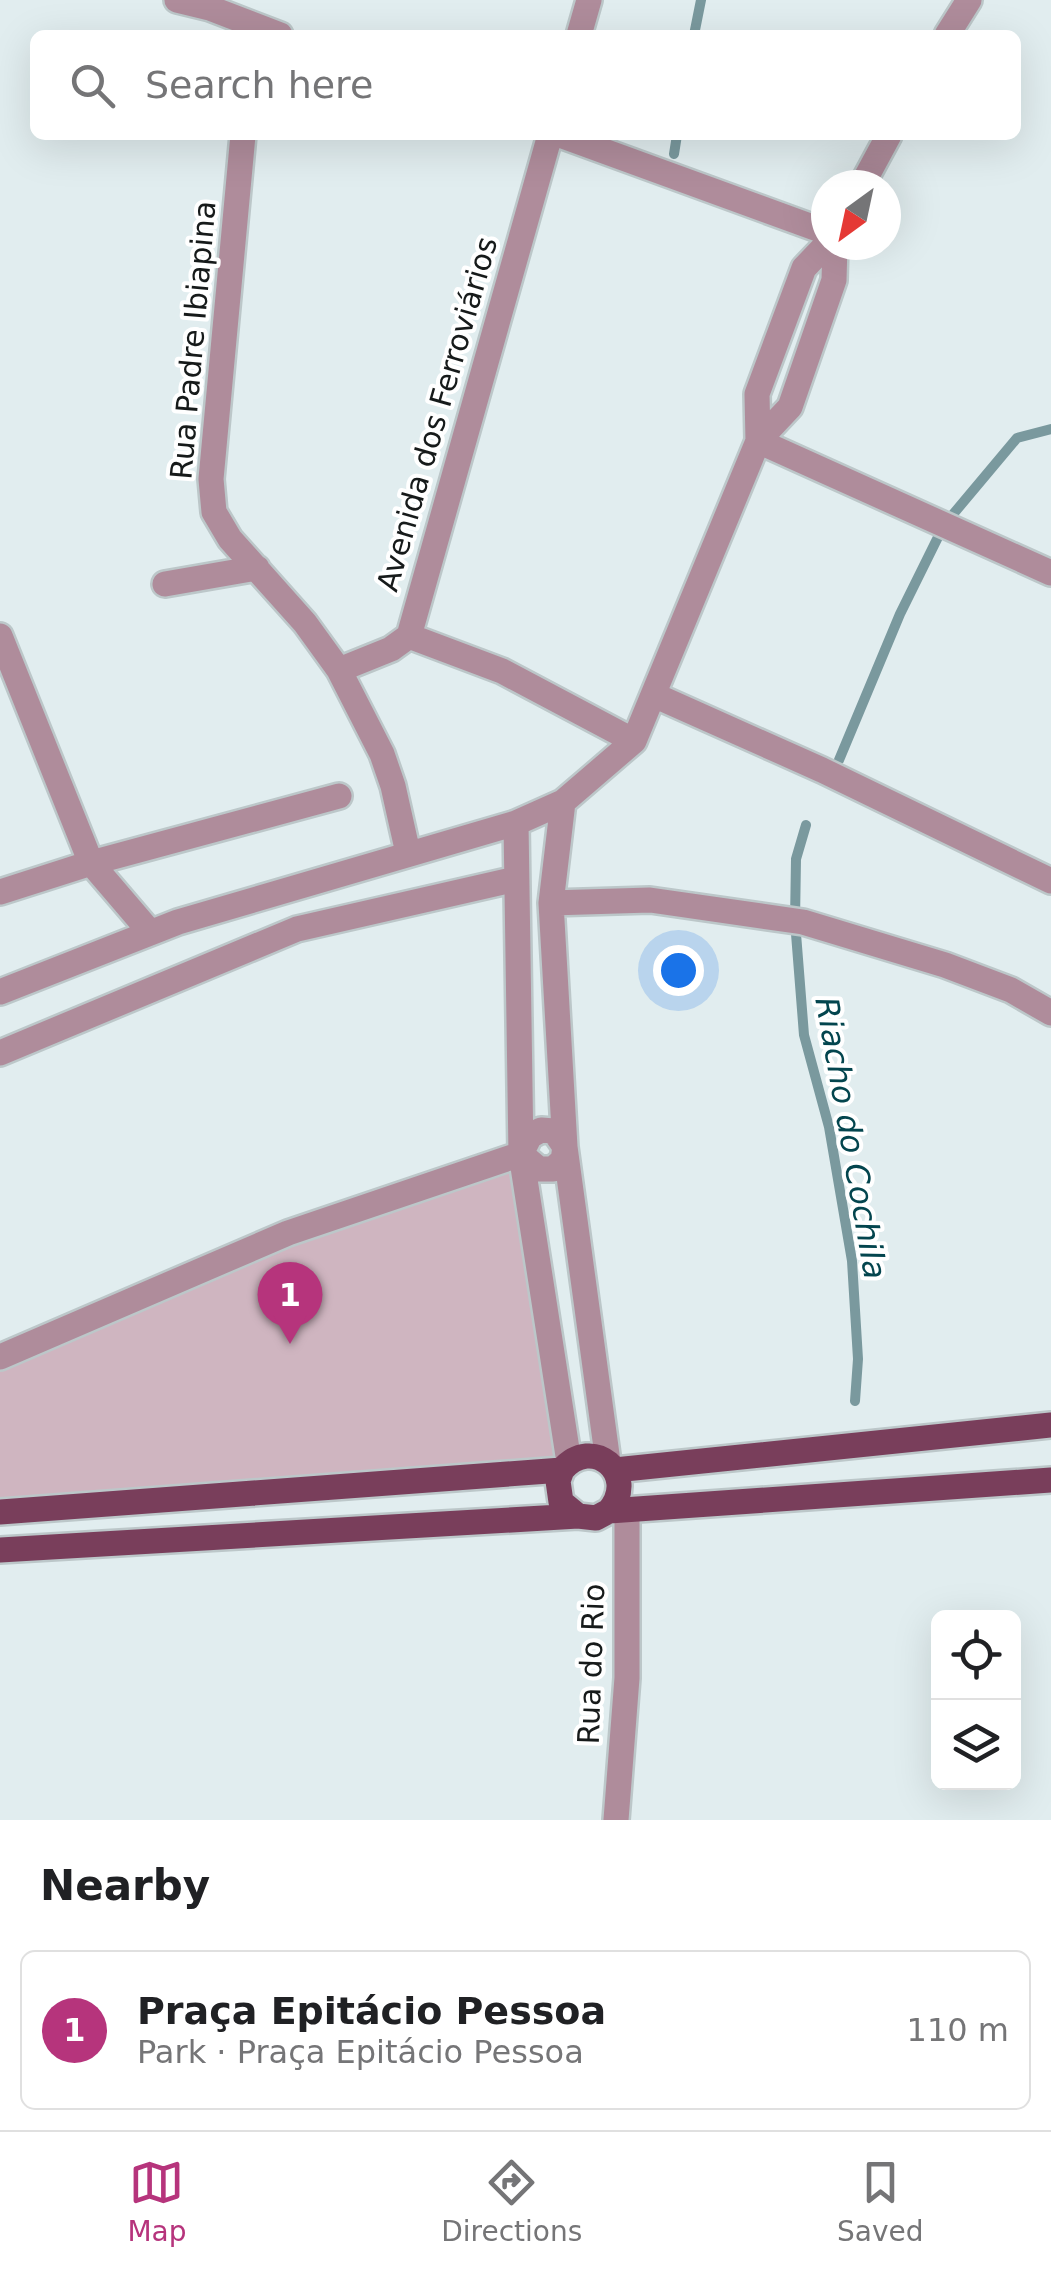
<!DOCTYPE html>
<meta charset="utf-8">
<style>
:root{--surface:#fff;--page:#f6f6f6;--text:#202124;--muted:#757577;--line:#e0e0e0;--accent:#b6347c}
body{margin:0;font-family:"DejaVu Sans",sans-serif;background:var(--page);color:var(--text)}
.controls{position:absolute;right:30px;bottom:30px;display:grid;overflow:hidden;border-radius:15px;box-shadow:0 10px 40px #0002}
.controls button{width:90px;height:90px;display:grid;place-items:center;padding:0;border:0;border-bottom:2px solid var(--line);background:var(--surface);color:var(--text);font:50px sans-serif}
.compass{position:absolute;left:811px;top:170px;width:90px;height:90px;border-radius:50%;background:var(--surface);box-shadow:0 10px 40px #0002;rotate:213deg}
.you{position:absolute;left:678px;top:970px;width:35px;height:35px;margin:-25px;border:8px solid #fff;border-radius:50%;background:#1a73e8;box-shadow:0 0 0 15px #1a73e833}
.badge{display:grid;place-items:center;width:65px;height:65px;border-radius:50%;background:var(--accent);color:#fff;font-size:32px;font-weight:700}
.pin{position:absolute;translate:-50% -82px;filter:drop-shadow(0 2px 5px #0008)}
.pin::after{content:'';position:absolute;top:52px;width:35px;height:30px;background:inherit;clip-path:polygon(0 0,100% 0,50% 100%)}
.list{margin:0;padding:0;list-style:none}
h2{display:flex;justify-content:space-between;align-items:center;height:130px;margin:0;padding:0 40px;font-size:42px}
h2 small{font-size:32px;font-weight:400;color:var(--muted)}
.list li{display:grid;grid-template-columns:65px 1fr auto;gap:30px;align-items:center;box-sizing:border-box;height:160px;margin:0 20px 20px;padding:0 20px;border:2px solid var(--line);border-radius:15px}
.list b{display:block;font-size:38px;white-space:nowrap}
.list p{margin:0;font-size:32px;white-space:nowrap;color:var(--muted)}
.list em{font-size:32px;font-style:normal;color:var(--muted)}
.icon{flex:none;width:55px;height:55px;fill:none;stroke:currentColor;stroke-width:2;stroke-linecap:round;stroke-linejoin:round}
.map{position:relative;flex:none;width:1051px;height:1820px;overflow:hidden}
.search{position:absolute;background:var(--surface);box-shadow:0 10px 40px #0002;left:30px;right:30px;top:30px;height:110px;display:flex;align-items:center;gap:25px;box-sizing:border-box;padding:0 35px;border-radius:15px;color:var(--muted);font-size:38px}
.sheet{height:310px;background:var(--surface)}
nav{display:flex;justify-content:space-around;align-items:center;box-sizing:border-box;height:140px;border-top:2px solid var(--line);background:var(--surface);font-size:28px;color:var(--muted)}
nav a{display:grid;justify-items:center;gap:5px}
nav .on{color:var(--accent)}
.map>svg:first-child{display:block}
.green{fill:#cfb5c0}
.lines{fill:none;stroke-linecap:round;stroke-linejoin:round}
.stream{stroke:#7a999e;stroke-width:10}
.minor-casing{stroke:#bcc7c9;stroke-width:30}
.major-casing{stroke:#bcc7c9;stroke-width:30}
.minor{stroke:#af8c9b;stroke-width:25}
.major{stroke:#793e5b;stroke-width:25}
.labels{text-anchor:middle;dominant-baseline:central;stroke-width:8;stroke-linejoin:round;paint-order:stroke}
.street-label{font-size:30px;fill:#161a1a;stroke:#fff}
.water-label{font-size:32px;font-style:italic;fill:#03454e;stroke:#fff}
</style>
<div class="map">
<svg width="1051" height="1820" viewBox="0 0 1051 1820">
<rect width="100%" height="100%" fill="#e1edef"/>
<!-- green -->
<path class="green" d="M521,1154L569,1462L0,1512V1357Z"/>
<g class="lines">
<!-- stream -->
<path class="stream" d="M694,35L701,0
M674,154L677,135
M839,760L900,614L944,525L1017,438L1051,429
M806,825L796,859L795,921L804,1035L829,1127L852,1261L858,1359L855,1401"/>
<defs>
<path id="minor" d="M177,0L210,8L280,35
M579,35L589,0
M947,35L969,0
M243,135L211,479L214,512L230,539L305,623L339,670L382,754L393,786L408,853
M560,135L826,232
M862,185L889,135
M758,441L1051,573
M758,441L757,394L804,268L826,245
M165,584L257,568
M0,636L91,863L150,932
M409,636L502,671L634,741
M339,670L391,649L409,636L550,135
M654,695L822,770L1051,881
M563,802L551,903L565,1147L608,1462
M516,823L521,1154L569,1462
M0,892L91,863L339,796
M551,903L650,900L803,922L945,965L1011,990L1051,1013
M0,992L178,922L516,823L563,802L634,741L758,441L790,407L834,280L835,245
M0,1053L297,929L516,879
M541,1130L554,1131L565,1147L563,1160L553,1169H539L521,1154L530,1136Z
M0,1357L288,1233L521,1154
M616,1820L627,1678V1510"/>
<path id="major" d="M562,1470L558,1481L561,1502L578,1516
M615,1470L1051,1425
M0,1512L562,1470C592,1434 640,1474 609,1511
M0,1550L578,1516L596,1518L609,1511L1051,1480"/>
</defs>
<!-- minor casing -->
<use href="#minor" class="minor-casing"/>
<!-- major casing -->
<use href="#major" class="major-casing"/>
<!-- minor -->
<use href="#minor" class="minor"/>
<!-- major -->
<use href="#major" class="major"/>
</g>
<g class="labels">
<!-- street labels -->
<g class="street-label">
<text transform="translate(193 340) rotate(-85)">Rua Padre Ibiapina</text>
<text transform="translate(437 414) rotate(-74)">Avenida dos Ferroviários</text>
<text transform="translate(591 1664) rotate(-88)">Rua do Rio</text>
</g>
<!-- water labels -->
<g class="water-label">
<text transform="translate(851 1138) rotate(80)">Riacho do Cochila</text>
</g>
</g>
</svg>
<div class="controls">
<button><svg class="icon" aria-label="locate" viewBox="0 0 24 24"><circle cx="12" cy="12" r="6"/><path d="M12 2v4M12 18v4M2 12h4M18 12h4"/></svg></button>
<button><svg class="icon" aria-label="layers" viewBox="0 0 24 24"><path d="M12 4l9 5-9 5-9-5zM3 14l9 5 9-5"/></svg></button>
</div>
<svg class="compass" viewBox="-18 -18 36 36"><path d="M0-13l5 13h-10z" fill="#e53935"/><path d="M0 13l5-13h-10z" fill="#757577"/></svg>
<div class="you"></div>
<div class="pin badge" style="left:290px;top:1344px">1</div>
<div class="search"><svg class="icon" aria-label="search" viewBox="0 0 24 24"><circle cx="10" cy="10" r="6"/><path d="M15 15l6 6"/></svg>Search here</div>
</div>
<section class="sheet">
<h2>Nearby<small></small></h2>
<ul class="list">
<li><span class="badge">1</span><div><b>Praça Epitácio Pessoa</b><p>Park · Praça Epitácio Pessoa</p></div><em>110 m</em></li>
</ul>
</section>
<nav>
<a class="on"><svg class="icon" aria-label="map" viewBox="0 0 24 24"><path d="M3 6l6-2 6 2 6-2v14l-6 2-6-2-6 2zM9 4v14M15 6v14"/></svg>Map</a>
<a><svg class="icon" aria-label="directions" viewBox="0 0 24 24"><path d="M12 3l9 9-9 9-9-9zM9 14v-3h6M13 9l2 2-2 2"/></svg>Directions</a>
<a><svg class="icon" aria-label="saved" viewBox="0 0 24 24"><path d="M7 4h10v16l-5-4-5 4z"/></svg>Saved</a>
</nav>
